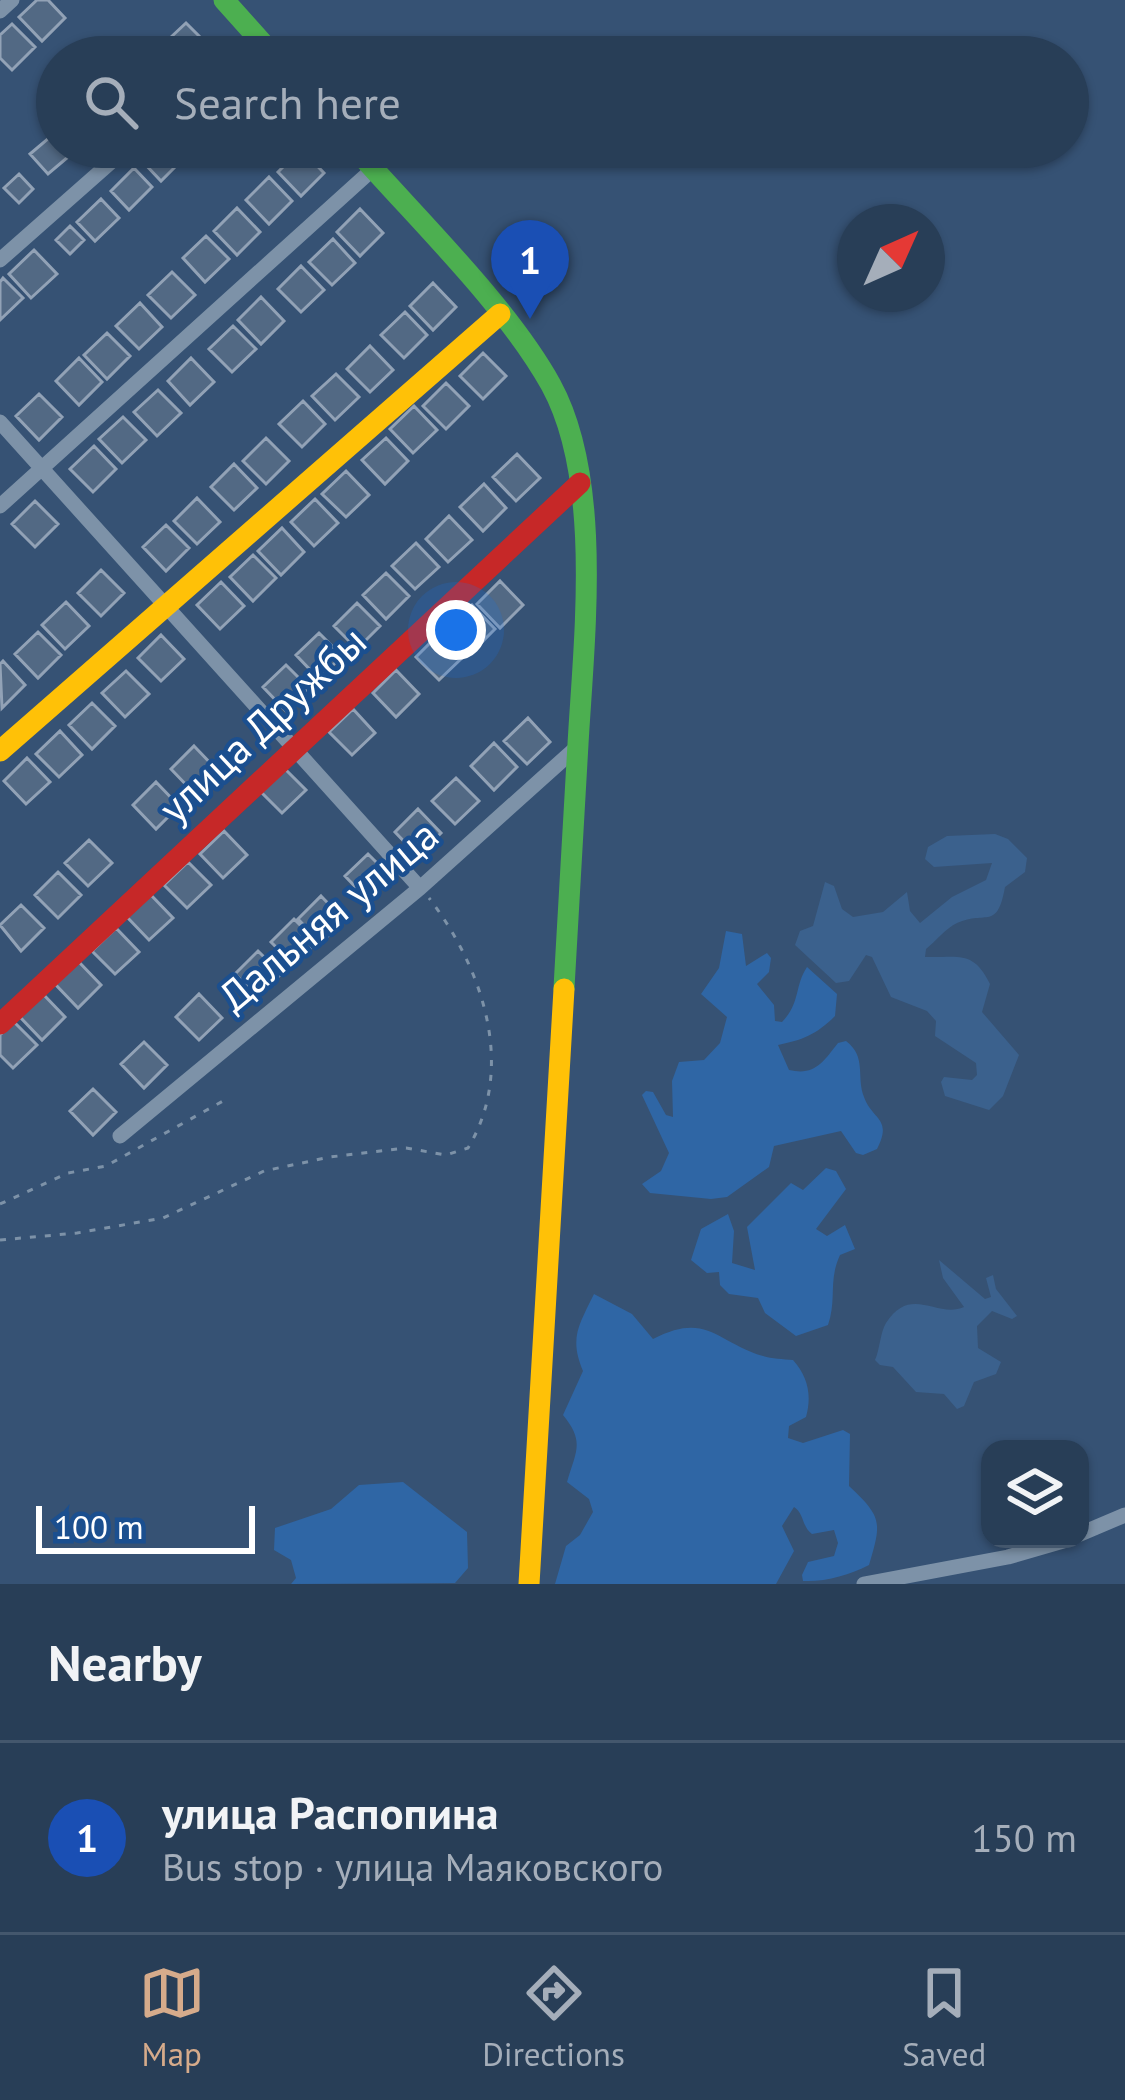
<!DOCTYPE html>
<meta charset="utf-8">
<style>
:root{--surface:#283e57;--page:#344961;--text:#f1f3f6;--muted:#a5aeba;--line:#44576d;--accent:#d6ab8b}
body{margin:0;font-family:"PT Sans",sans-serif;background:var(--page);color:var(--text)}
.controls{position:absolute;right:36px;bottom:36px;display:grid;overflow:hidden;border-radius:24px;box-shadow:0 3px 9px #0004}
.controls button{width:108px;height:108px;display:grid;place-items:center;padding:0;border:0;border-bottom:3px solid var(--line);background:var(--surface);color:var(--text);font:60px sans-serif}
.compass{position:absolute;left:837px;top:204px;width:108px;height:108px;border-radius:50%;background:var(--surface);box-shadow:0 3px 9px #0004;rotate:45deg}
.scale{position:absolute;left:36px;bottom:30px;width:219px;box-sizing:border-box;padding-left:12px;border:6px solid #fff;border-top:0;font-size:33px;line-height:42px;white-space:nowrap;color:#fff;-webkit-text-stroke:9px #1b4f8f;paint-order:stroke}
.you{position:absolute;left:456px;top:630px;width:42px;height:42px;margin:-30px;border:9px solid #fff;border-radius:50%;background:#1a73e8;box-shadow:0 0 0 18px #1a73e833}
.badge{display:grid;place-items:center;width:78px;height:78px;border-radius:50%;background:var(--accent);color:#fff;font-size:39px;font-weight:700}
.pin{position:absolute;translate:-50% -99px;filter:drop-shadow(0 3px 6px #0008)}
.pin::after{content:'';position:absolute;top:63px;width:42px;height:36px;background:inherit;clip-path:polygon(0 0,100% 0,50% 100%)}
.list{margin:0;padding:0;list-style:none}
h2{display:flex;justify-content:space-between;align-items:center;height:156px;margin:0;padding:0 48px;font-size:51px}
h2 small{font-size:39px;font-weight:400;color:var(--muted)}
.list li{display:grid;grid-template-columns:78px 1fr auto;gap:36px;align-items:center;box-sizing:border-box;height:192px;padding:0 48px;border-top:3px solid var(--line)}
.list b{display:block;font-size:45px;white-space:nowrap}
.list p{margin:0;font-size:39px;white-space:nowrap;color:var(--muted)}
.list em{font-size:39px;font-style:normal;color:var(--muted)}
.icon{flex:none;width:66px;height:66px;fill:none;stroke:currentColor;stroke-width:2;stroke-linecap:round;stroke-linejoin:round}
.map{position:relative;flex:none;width:1125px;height:1584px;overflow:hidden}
.search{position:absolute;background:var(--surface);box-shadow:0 3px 9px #0004;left:36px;right:36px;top:36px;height:132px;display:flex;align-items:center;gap:30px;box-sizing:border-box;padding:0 42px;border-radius:66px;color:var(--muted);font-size:45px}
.sheet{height:348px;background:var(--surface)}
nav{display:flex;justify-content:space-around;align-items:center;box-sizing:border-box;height:168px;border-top:3px solid var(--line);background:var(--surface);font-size:33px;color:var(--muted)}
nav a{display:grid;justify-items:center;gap:6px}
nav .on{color:var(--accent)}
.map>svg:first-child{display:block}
.green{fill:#2f66a5}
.water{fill:#3b618d}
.building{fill:#526984;stroke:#92a2b6;stroke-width:3}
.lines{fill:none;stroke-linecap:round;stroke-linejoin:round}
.path{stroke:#7d92a8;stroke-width:3;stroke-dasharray:6 9;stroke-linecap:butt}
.street{stroke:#7d92a8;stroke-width:15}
.fast{stroke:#4caf50;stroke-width:21}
.slow{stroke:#ffc107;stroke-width:21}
.jam{stroke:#c62828;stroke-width:21}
.labels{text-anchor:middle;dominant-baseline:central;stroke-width:9;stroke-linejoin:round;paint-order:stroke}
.street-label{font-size:42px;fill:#fff;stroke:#1b4f8f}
</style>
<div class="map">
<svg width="1125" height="1584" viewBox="0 0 1125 1584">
<rect width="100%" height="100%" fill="#365274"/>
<!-- green -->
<path class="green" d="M726,931L742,934L746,966L767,953L771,958L769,972L757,984L774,1005L775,1021L782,1022C801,1002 794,987 807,967L837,994L835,1016C816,1035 802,1040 778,1045L789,1070C815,1076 823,1062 838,1043L846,1041C867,1057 856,1076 864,1097C872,1120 893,1118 877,1149L863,1155L856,1153L841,1131L774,1146L769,1167L727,1197L711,1199L650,1193L642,1184L661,1171L669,1153L642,1095L646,1091L653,1092L666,1115L673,1117L672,1081L679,1062L704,1060L720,1043L727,1017L701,994L719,968Z
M826,1168L836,1171L846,1189L816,1229L827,1236L845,1225L855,1249L840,1255C828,1281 837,1299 828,1325L796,1336L765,1313L758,1298L729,1294L720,1285L719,1272L707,1273L691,1260L701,1229L728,1214L734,1231L732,1263L755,1270L747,1227L791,1183L803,1190Z
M594,1294L632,1314L653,1339C707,1311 716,1342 763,1356C772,1359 783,1359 793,1360C808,1377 812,1395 806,1417L789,1426L788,1438L803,1443L843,1430L850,1434L849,1486C882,1517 882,1522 869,1565C849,1575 826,1582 803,1581L802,1575L808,1562L834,1556L838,1543L834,1530L812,1534C802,1527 804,1513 794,1507L782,1526L794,1551L776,1584H555L566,1546L580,1535L593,1512L589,1499L567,1482C576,1451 585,1442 563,1415L583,1371C569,1338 579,1325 594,1294Z
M403,1482L467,1532L468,1568L455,1583L291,1584L296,1578L291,1560L274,1550L275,1528L331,1509L359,1485Z"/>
<!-- water -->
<path class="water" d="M995,834L1008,839L1027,858L1025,872L1005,887C997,931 987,910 957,923C946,928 935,942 926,949L925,957C958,958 973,949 990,984L982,1012L1019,1055L1003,1096L989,1110L945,1096L941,1082L944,1077L972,1080L977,1075L976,1063L935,1036L936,1021L927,1011L891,997L872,957L866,955L849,981L836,983L795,945L800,931L813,926L825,882L834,886L842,909L853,917L883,912L907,892L910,911L920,923L952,897L986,880L992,863L934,867L925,859L928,847L947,836Z
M939,1260L985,1299L991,1297L986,1278L993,1275L996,1289L1017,1316L1012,1319L992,1311L977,1326L978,1348L1001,1362L996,1374L974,1382L964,1406L957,1409L944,1394L916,1392L893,1367L880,1365L875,1360C880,1349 880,1333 886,1323C911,1284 937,1319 964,1307L943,1278Z"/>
<!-- building -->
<path class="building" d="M37,0H48L65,18L42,41L19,17Z
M186,23L202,39L186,55L170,38Z
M12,24L35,47L12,70L0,58V35Z
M50,137L68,157L48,174L30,154Z
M162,148L177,165L161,181L145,164Z
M301,149L324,173L301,196L278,172Z
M134,168L152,187L129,210L111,191Z
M19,174L33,189L19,203L4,188Z
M269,177L292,201L269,224L246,200Z
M101,199L119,218L95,241L77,222Z
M237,208L260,232L237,255L214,231Z
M360,209L383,233L360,256L337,232Z
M70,226L84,240L70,254L56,240Z
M206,236L229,259L205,282L183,258Z
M333,239L355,263L332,285L309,262Z
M34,250L57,274L31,298L9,274Z
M301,266L324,290L301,312L278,289Z
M172,272L195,295L171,318L148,295Z
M3,278L23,298L0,320V282Z
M433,283L456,307L433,330L410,306Z
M261,297L284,321L261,344L238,320Z
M140,303L162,327L139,349L116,326Z
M405,312L427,335L404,358L381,335Z
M233,326L256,349L232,372L209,349Z
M107,333L130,356L107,379L84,355Z
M370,346L393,370L370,392L347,369Z
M483,353L506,376L483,399L460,376Z
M79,358L102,382L79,405L56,381Z
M191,358L214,382L190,405L168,381Z
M336,374L359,397L335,420L312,396Z
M446,383L469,406L446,429L423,406Z
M158,390L181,413L157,436L134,412Z
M39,394L62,417L39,440L16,416Z
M303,401L325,424L302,447L279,424Z
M414,406L437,430L413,453L390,429Z
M123,417L146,440L122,463L99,439Z
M266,438L289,461L266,484L243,461Z
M386,438L408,461L385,484L362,460Z
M94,446L116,469L93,492L70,469Z
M517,454L540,478L516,501L493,477Z
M234,464L257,488L234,510L211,487Z
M346,471L369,495L346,517L322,494Z
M484,484L506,508L483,531L460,507Z
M197,498L220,522L197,544L174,521Z
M315,499L338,523L314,546L291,522Z
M35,501L58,524L35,547L12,524Z
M449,516L472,540L448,562L426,539Z
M166,525L189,548L166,571L143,547Z
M282,528L304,552L281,575L258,551Z
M416,543L439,567L415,589L392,566Z
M253,555L276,578L253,601L230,577Z
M101,570L124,593L101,616L78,593Z
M386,573L409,596L386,619L363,595Z
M500,581L523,605L500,628L477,604Z
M221,582L244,606L220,629L197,605Z
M66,602L89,626L65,649L42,625Z
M357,603L380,626L357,649L334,626Z
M472,605L495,629L472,652L449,628Z
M38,632L61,655L38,678L15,654Z
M319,633L342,656L319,679L296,655Z
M439,634L462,658L439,680L416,657Z
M161,635L184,659L161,681L138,658Z
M3,661L25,685L2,708L0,664Z
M286,665L309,688L286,711L263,687Z
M396,670L419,694L396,717L373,693Z
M126,671L149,694L125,717L102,693Z
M92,703L115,726L92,749L69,725Z
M353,709L375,733L352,755L329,732Z
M528,718L550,742L527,764L504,741Z
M60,731L82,755L59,777L36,754Z
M494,743L517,767L494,790L471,766Z
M194,746L217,770L193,792L171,769Z
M27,758L50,782L26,804L4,781Z
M283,767L306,790L282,813L259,790Z
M456,778L479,801L455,824L432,801Z
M156,782L179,806L156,829L133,805Z
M418,809L441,833L418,856L395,832Z
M224,831L247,855L223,878L200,854Z
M89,840L112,863L88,886L65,863Z
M368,854L391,877L368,900L345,876Z
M188,862L211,885L187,908L164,885Z
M58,872L81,895L58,918L35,895Z
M150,894L173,918L149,940L127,917Z
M321,896L344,920L321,943L298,919Z
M21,905L44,928L21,951L0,925Z
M294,919L317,942L294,965L271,942Z
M116,928L139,952L115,974L92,951Z
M258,951L281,974L258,997L235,974Z
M78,961L101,985L78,1008L55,984Z
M42,993L65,1017L42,1040L19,1016Z
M199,994L222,1018L199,1040L176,1017Z
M14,1022L37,1045L13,1068L0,1055V1035Z
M144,1042L167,1065L144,1088L121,1064Z
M93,1089L116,1112L93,1135L70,1111Z"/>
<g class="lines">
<!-- path -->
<path class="path" d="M0,1204L68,1173L106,1166L223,1101
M0,1240L77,1233L163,1218L264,1171L330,1157L406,1148L446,1155L468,1148C517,1067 482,967 429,898"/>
<!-- street -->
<path class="street" d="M0,11L12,0
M230,57L256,34
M0,260L128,147
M0,422L420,888
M0,506L373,169
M120,1136L420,888L577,747
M1080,1534L1125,1515
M864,1584L1008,1557L1070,1539"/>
<!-- fast -->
<path class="fast" d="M224,0L275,57
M354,147C416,218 506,304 551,385C603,480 584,638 578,744C573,825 568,907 564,989"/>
<!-- slow -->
<path class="slow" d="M0,751L500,314
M529,1584L564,989"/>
<!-- jam -->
<path class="jam" d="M0,1024L580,483"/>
</g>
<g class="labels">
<!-- street labels -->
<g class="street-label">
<text transform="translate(262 724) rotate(-43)">улица Дружбы</text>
<text transform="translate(328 915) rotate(-40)">Дальняя улица</text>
</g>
</g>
</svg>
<div class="controls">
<button><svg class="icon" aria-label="layers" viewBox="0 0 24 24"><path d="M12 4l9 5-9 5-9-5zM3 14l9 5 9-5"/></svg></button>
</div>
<svg class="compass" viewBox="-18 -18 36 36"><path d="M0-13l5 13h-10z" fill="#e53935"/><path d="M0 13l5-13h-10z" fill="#a5aeba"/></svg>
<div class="scale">100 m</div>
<div class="you"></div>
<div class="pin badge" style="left:530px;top:319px;background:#1a4fb4">1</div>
<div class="search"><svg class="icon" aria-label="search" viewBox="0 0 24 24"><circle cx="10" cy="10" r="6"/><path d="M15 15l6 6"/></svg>Search here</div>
</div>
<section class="sheet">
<h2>Nearby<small></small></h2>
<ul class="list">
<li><span class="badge" style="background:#1a4fb4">1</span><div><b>улица Распопина</b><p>Bus stop · улица Маяковского</p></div><em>150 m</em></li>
</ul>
</section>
<nav>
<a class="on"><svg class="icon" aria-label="map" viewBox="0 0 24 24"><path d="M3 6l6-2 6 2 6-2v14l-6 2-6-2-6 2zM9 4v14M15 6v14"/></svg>Map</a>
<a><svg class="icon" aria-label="directions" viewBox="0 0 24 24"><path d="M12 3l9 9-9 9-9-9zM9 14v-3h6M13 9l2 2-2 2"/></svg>Directions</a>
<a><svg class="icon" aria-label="saved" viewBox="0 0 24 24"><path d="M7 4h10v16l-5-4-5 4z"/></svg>Saved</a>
</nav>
